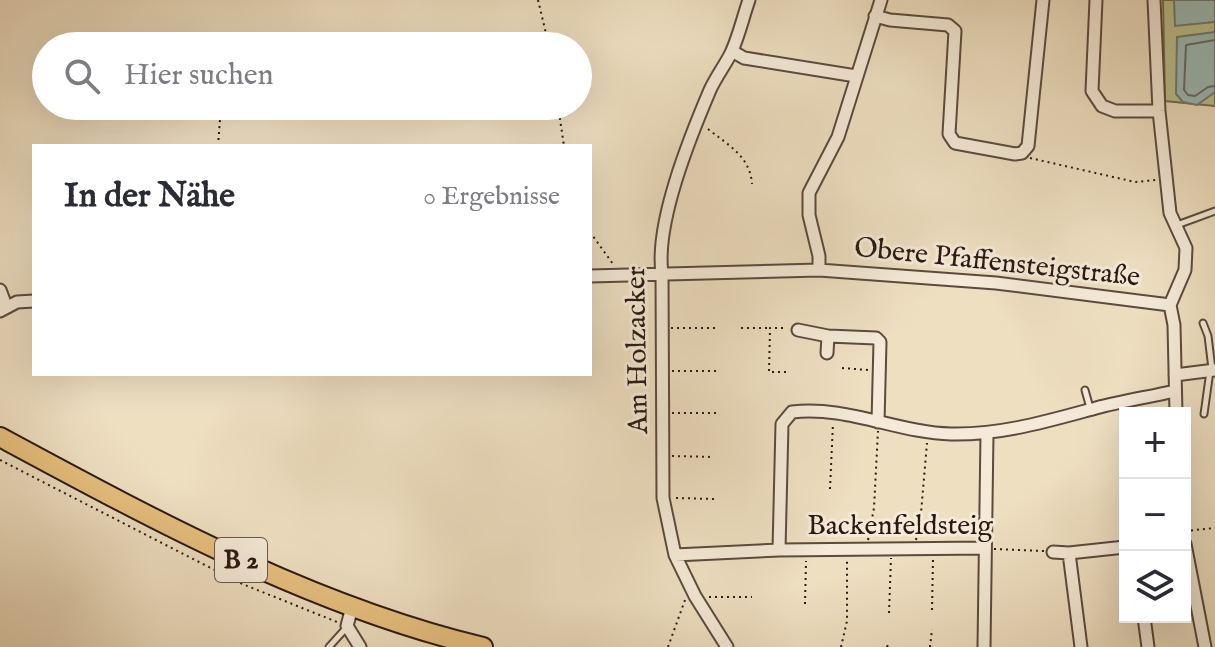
<!DOCTYPE html>
<html lang="de">
<meta charset="utf-8">
<style>
:root{--surface:#fff;--page:#f7f7f7;--text:#2b2b33;--muted:#7c7c81;--line:#e1e1e2}
body{margin:0;font-family:"IM FELL English",serif;background:var(--page);color:var(--text)}
.controls{position:absolute;right:24px;bottom:24px;display:grid;overflow:hidden;border-radius:0px;box-shadow:0 8px 32px #0002}
.controls button{width:72px;height:72px;display:grid;place-items:center;padding:0;border:0;border-bottom:2px solid var(--line);background:var(--surface);color:var(--text);font:40px sans-serif}
.list{margin:0;padding:0;list-style:none}
h2{display:flex;justify-content:space-between;align-items:center;height:104px;margin:0;padding:0 32px;font-size:34px}
h2 small{font-size:26px;font-weight:400;color:var(--muted)}
.icon{flex:none;width:44px;height:44px;fill:none;stroke:currentColor;stroke-width:2;stroke-linecap:round;stroke-linejoin:round}
.map{position:relative;flex:none;width:1215px;height:647px;overflow:hidden}
.search{position:absolute;background:var(--surface);box-shadow:0 8px 32px #0002;left:32px;top:32px;width:560px;height:88px;display:flex;align-items:center;gap:20px;box-sizing:border-box;padding:0 28px;border-radius:44px;color:var(--muted);font-size:30px}
.panel{position:absolute;background:var(--surface);box-shadow:0 8px 32px #0002;left:32px;top:144px;width:560px;height:232px;border-radius:0px}
.map>svg:first-child{display:block}
.green{fill:#bcc190;stroke:#736d51;stroke-width:2}
.water{fill:#9bbcb9;stroke:#6e7b76;stroke-width:2}
.lines{fill:none;stroke-linecap:round;stroke-linejoin:round}
.shore{stroke:#626a66;stroke-width:2}
.lane-casing{stroke:#5b4a3e;stroke-width:9}
.street-casing{stroke:#5b4a3e;stroke-width:15}
.primary-casing{stroke:#2a1912;stroke-width:22}
.path{stroke:#2a1912;stroke-width:2;stroke-dasharray:2 4;stroke-linecap:butt}
.lane{stroke:#f4ead7;stroke-width:5}
.street{stroke:#f4ead7;stroke-width:11}
.primary{stroke:#e7c080;stroke-width:18}
.labels{text-anchor:middle;dominant-baseline:central;stroke-width:6;stroke-linejoin:round;paint-order:stroke}
.shield{fill:#f4ead7;stroke:#67584d;stroke-width:2}
.shield-label{font-size:26px;font-weight:bold;fill:#2a1912}
.street-label{font-size:28px;fill:#2a1912;stroke:#f4ead7}
</style>
<div class="map">
<svg width="1215" height="647" viewBox="0 0 1215 647">
<rect width="100%" height="100%" fill="#eedfc1"/>
<filter id="stains"><feTurbulence type="fractalNoise" baseFrequency=".0025" numOctaves="4"/><feColorMatrix values="0 0 0 0 .2 0 0 0 0 .09 0 0 0 0 .02 0 0 0 .5 -.17"/></filter>
<radialGradient id="worn" r=".72"><stop offset=".6" stop-color="#630" stop-opacity="0"/><stop offset="1" stop-color="#630" stop-opacity=".3"/></radialGradient>
<!-- green -->
<path class="green" d="M1163,0H1215V106L1165,101Z"/>
<!-- water -->
<path class="water" d="M1174,0H1215V22L1175,26Z
M1215,32V92L1197,105L1183,102L1176,94L1177,37Z"/>
<g class="lines">
<!-- shore -->
<path class="shore" d="M1215,40L1186,45L1184,90L1188,95L1195,96L1208,87L1215,86"/>
<defs>
<path id="lane" d="M1177,225L1215,211
M1203,323L1208,336L1212,369
M1085,390L1090,408
M1204,414L1210,371
M329,647L347,627"/>
<path id="street" d="M1096,0L1092,91L1102,106L1115,111H1159
M1154,0L1159,111L1170,213L1186,248L1185,270L1170,305L1174,325L1176,413
M875,16L890,20L948,25L955,31L949,134L955,143L1015,154L1022,153L1028,146L1043,0
M732,51L744,58L856,76
M819,270V256L809,215V193L838,137L881,0
M590,276L819,270L996,283L1170,305
M0,290L6,306
M0,311L17,302L34,301
M798,330L828,336L876,338L880,342L878,422
M827,353L828,336
M1175,375L1215,370
M1185,544L1205,647
M779,550L782,424L792,412C845,405 899,433 951,434C1002,435 1048,421 1096,408C1122,401 1149,397 1175,391
M1053,552L1069,553L1125,547
M1069,553L1081,647
M675,555L779,550L985,548
M352,607L347,626L360,647
M1144,617L1148,647
M727,647L695,596L675,555L663,498L662,273C655,223 690,137 710,90C716,77 725,65 731,53C739,36 743,17 749,0
M984,647L987,434"/>
<path id="primary" d="M0,437C154,520 312,606 483,647"/>
</defs>
<!-- lane casing -->
<use href="#lane" class="lane-casing"/>
<!-- street casing -->
<use href="#street" class="street-casing"/>
<!-- primary casing -->
<use href="#primary" class="primary-casing"/>
<!-- path -->
<path class="path" d="M538,0L549,46
M558,106L564,146
M708,129C728,145 750,156 752,184
M218,146L221,106
M1030,158L1135,182L1156,180
M590,232L613,264
M671,328H717
M741,328H768
M842,368L868,370
M672,371H720
M786,372H769L770,328H787
M672,413H717
M672,456L714,457
M0,460L240,583L337,622
M830,489L833,423
M676,498L714,499
M1185,531L1215,528
M868,540L874,508L878,431
M916,540L921,513L927,443
M994,549L1044,551
M709,597H752
M805,604L806,561
M932,610L933,559
M889,613L891,558
M668,647L685,600
M841,647L847,621V559
M887,647L889,642
M930,647L932,629"/>
<!-- lane -->
<use href="#lane" class="lane"/>
<!-- street -->
<use href="#street" class="street"/>
<!-- primary -->
<use href="#primary" class="primary"/>
</g>
<g class="labels">
<!-- shield labels -->
<rect class="shield" x="215" y="538" width="52" height="44" rx="6"/>
<g class="shield-label">
<text x="241" y="560">B 2</text>
</g>
<!-- street labels -->
<g class="street-label">
<text transform="translate(997 263) rotate(6)">Obere Pfaffensteigstraße</text>
<text transform="translate(638 350) rotate(-91)">Am Holzacker</text>
<text x="900" y="526">Backenfeldsteig</text>
</g>
</g>
<rect width="100%" height="100%" filter="url(#stains)"/>
<rect width="100%" height="100%" fill="url(#worn)"/>
</svg>
<div class="controls">
<button>+</button>
<button>−</button>
<button><svg class="icon" aria-label="layers" viewBox="0 0 24 24"><path d="M12 4l9 5-9 5-9-5zM3 14l9 5 9-5"/></svg></button>
</div>
<div class="search"><svg class="icon" aria-label="search" viewBox="0 0 24 24"><circle cx="10" cy="10" r="6"/><path d="M15 15l6 6"/></svg>Hier suchen</div>
<section class="panel">
<h2>In der Nähe<small>0 Ergebnisse</small></h2>
<ul class="list">
</ul>
</section>
</div>
